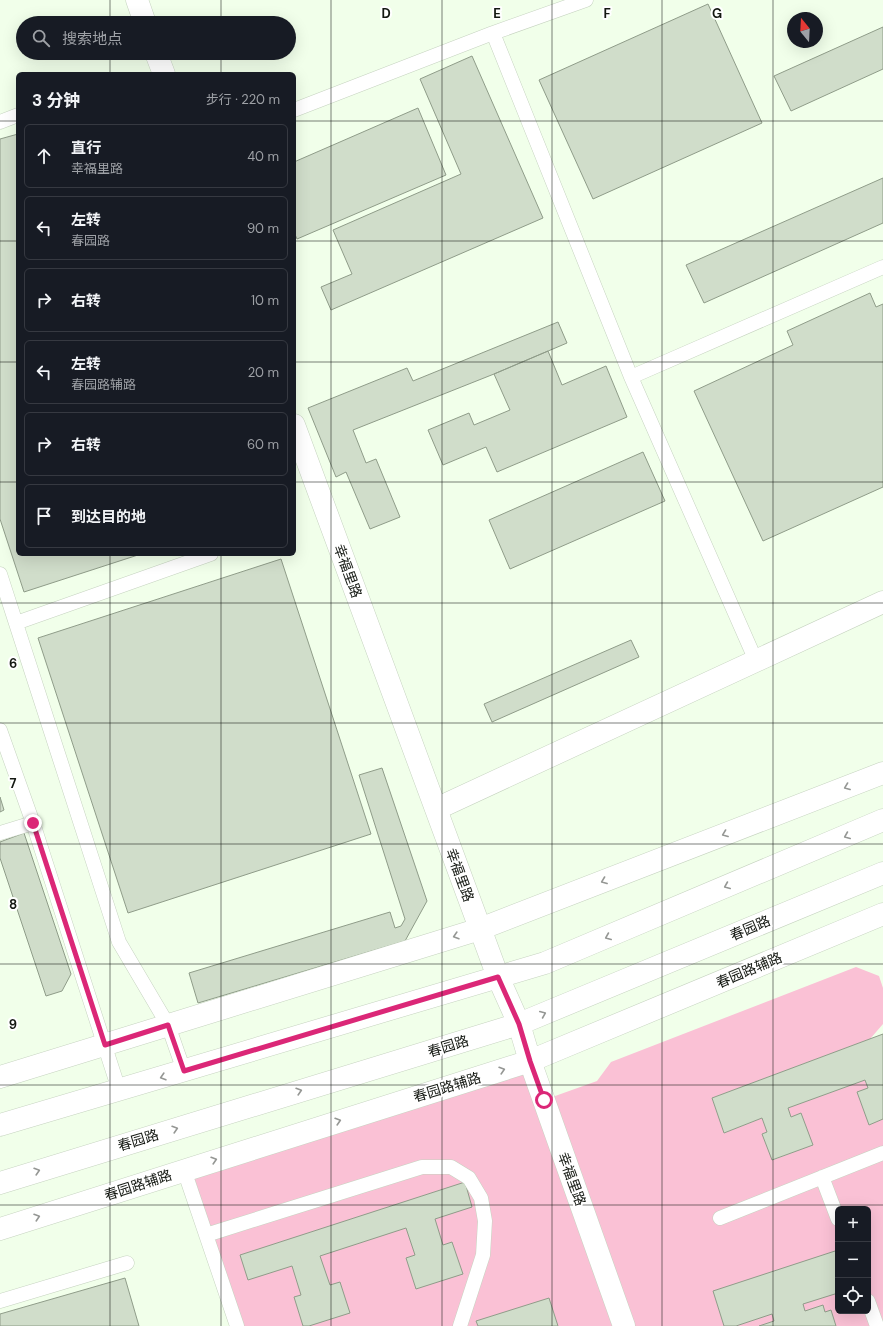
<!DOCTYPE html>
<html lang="zh">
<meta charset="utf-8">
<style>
:root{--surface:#171b24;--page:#242831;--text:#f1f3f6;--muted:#9ea1a6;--line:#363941}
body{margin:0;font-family:"DM Sans","Noto Sans SC",sans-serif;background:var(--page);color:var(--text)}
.controls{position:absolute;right:12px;bottom:12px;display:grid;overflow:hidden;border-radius:6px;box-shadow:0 4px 16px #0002}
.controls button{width:36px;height:36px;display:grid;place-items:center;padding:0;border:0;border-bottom:1px solid var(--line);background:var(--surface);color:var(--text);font:20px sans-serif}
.compass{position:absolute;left:787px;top:12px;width:36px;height:36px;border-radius:50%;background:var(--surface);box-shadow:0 4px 16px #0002;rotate:342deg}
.stop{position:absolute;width:12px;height:12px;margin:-9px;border:3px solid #db2777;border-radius:50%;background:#fff}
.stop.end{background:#db2777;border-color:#fff;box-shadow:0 1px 4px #0008}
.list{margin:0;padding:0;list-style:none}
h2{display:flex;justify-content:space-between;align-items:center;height:52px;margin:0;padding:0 16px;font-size:17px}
h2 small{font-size:13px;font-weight:400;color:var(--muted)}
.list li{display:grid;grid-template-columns:26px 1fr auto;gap:12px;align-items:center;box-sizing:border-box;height:64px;margin:0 8px 8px;padding:0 8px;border:1px solid var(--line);border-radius:6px}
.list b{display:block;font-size:15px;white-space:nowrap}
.list p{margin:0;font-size:13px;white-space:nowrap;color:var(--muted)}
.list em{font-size:13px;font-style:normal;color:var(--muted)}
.icon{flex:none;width:22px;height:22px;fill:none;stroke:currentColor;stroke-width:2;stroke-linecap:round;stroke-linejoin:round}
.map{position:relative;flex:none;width:883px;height:1326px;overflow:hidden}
.search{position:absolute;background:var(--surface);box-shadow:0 4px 16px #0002;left:16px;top:16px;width:280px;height:44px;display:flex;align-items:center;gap:10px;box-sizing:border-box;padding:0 14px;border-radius:22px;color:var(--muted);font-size:15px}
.panel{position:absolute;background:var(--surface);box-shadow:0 4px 16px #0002;left:16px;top:72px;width:280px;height:484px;border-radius:6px}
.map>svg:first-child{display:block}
.green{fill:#fac1d5;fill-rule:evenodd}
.building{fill:#d0ddca;stroke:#8f9c89}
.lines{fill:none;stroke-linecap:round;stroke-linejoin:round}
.lane-casing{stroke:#c6d3c0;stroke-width:15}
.street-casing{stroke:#c6d3c0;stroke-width:23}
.secondary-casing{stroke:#c6d3c0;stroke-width:23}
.primary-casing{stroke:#c6d3c0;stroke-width:23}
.lane{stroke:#fff;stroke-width:14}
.street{stroke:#fff;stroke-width:22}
.secondary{stroke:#fff;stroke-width:22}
.primary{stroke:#fff;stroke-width:22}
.oneway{stroke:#959794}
.route{stroke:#db2777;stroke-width:5}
.grid{fill:none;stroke:#141812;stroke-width:1;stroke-opacity:0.55}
.labels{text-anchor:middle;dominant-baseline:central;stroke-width:4;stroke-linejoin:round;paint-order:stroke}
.street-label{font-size:14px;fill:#141812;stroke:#fff}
.grid-label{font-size:13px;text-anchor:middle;font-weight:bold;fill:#141812;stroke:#fff;stroke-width:4;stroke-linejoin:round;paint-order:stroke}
</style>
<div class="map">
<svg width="883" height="1326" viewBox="0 0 883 1326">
<rect width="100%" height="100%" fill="#f1ffea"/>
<!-- green -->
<path class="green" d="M856,967L879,976L883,988V1024L870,1039L712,1098L724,1133L762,1118L767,1132L762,1134L773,1160L812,1145L801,1113L791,1117L788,1108L865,1080L868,1088L857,1092L869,1124L883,1119V1326H237L184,1170L530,1061L544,1100L597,1081L611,1062ZM838,1209H868V1311H838Z"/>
<!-- building -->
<path class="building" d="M708,4L762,123L593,199L539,80Z
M883,27V69L791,111L774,76Z
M472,56L543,218L331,310L321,287L352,274L333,230L461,174L420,79Z
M418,108L446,175L297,239L294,232V162Z
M18,134V554H141L24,592L0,519V139Z
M883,178V223L704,303L686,265Z
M870,293L876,307L883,304V487L763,541L694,391L793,345L787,331Z
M558,322L567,343L494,374L353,430L366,463L376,459L400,517L370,529L346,472L336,477L308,408L407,368L413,381Z
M548,351L562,385L606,366L627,417L497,472L486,447L443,465L428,430L469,413L474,425L510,410L494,374Z
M643,452L665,501L510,569L489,520Z
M281,559L371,834L128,913L38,638Z
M631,640L639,657L492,722L484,704Z
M382,768L427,901L405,941L198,1003L189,973L390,912L395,928L401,926L405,919L359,775Z
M0,797L4,810L0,812Z
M24,833L71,974L62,991L46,996L0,858V842Z
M883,1034V1119L869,1125L857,1092L868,1088L865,1080L788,1108L791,1117L801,1113L813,1145L772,1160L762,1134L767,1132L762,1118L724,1133L712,1098Z
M465,1182L472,1207L435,1219L443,1245L452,1242L463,1274L416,1289L406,1258L415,1255L406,1228L320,1256L330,1285L340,1282L350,1313L309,1326H303L294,1297L301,1295L292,1266L248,1280L240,1255Z
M835,1251L838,1259V1293L803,1304L805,1311L823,1305L825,1312L831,1310L836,1326H759L774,1321L772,1314L736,1326H724L713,1291Z
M125,1278L139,1326H0V1314Z
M549,1298L558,1326H478L476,1321Z"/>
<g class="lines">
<defs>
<path id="lane" d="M493,33L631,377L756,661
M294,110L493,33L586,0
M0,122L18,115
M631,377L883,267
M0,574L119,942L168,1025L184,1071
M16,623L211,554
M0,730L33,823L119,1090
M0,833L33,823
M184,1170L237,1326
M822,1177L838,1219
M720,1218L883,1153
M206,1235L422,1167H451L469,1178L481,1198L485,1221L483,1255L460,1326
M0,1301L127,1263
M868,1301L877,1326"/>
<path id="street" d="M137,0L145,23
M156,53L164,74
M294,425L498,977L519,1024L530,1061L624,1326
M436,809L883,602"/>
<path id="secondary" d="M0,1077L480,929L883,773
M0,1229L530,1061L883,914"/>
<path id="primary" d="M0,1125L545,963L883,820
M0,1183L519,1024L883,873"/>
</defs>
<!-- lane casing -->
<use href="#lane" class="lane-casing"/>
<!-- street casing -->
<use href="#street" class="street-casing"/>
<!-- secondary casing -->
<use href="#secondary" class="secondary-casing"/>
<!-- primary casing -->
<use href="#primary" class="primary-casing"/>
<!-- lane -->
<use href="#lane" class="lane"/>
<!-- street -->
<use href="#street" class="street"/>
<!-- secondary -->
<use href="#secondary" class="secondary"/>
<!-- primary -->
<use href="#primary" class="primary"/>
</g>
<!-- one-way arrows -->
<defs><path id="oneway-chevron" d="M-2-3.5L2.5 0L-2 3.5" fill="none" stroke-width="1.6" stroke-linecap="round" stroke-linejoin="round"/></defs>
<g class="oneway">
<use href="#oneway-chevron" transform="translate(847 787) rotate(159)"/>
<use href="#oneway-chevron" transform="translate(725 834) rotate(159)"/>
<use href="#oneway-chevron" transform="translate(847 836) rotate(157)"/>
<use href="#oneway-chevron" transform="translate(604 881) rotate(159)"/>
<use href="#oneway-chevron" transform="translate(727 886) rotate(157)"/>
<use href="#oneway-chevron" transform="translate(456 936) rotate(163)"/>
<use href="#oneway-chevron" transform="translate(608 937) rotate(157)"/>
<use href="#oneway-chevron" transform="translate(543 1014) rotate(-23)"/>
<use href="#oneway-chevron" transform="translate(502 1070) rotate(-17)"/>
<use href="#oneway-chevron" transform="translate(163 1077) rotate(163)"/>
<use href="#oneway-chevron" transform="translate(299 1091) rotate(-17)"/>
<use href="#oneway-chevron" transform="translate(338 1121) rotate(-17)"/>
<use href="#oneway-chevron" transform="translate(175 1129) rotate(-17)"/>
<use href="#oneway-chevron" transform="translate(214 1160) rotate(-17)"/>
<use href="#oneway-chevron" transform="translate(37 1171) rotate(-17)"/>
<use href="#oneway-chevron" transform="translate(37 1217) rotate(-18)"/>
</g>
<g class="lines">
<!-- route -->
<path class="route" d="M33,823L105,1045L168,1025L184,1071L498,977L519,1024L530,1061L544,1100"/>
</g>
<!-- grid -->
<path class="grid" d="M110,0V23M221,0V23M331,0V1326M442,0V1326M552,0V1326M662,0V1326M773,0V1326M110,53V74M221,53V74M0,121H18M294,121H883M0,241H18M294,241H883M0,362H18M294,362H883M0,482H18M294,482H883M110,554V1326M221,554V1326M0,603H883M0,723H883M0,844H883M0,964H883M0,1085H883M0,1205H883"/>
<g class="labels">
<!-- street labels -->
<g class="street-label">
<text transform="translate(348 571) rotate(70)">幸福里路</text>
<text transform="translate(460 875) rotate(70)">幸福里路</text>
<text transform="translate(750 928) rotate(-23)">春园路</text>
<text transform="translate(749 970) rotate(-23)">春园路辅路</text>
<text transform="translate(448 1046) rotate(-17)">春园路</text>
<text transform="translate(447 1087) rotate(-17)">春园路辅路</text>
<text transform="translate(138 1140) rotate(-17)">春园路</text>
<text transform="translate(572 1179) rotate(70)">幸福里路</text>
<text transform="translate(138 1185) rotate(-18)">春园路辅路</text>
</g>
</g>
<g class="grid-label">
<text x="386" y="18">D</text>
<text x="497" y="18">E</text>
<text x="607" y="18">F</text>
<text x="717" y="18">G</text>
<text x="13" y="668">6</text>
<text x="13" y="788">7</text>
<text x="13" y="909">8</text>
<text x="13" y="1029">9</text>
</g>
</svg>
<div class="controls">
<button>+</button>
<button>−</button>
<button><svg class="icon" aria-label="locate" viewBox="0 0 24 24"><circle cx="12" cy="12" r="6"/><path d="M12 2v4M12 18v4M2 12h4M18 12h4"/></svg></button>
</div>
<svg class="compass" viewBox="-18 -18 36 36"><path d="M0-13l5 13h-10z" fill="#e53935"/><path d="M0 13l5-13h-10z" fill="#9ea1a6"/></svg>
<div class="stop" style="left:544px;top:1100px"></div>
<div class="stop end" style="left:33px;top:823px"></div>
<div class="search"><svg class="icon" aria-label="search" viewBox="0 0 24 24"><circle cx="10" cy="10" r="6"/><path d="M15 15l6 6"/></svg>搜索地点</div>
<section class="panel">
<h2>3 分钟<small>步行 · 220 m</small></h2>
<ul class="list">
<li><svg class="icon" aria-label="ahead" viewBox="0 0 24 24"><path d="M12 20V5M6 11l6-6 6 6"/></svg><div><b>直行</b><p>幸福里路</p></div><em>40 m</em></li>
<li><svg class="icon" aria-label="left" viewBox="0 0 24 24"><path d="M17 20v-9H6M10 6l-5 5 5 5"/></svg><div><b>左转</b><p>春园路</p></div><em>90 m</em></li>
<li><svg class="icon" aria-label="right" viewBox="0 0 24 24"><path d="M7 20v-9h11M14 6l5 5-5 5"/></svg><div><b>右转</b></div><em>10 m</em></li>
<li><svg class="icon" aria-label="left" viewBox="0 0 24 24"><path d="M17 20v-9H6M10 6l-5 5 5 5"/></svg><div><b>左转</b><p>春园路辅路</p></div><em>20 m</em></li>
<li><svg class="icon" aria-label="right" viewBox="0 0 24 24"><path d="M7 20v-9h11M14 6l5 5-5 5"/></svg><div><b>右转</b></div><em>60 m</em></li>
<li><svg class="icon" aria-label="arrive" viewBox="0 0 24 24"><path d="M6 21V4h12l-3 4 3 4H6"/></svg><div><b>到达目的地</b></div></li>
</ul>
</section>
</div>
